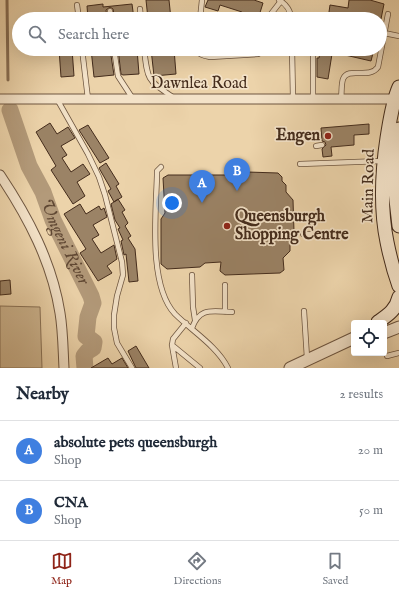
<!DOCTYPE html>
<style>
:root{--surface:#fff;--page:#f6f6f7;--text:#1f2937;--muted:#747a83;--line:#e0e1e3;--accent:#8f2418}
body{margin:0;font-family:"IM FELL English",serif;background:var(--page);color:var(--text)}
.controls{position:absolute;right:12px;bottom:12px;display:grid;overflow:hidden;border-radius:4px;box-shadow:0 4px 16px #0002}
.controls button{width:36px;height:36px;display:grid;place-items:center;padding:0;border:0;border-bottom:1px solid var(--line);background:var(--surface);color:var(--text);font:20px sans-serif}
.you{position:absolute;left:172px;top:203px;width:14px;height:14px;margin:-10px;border:3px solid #fff;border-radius:50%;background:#1a73e8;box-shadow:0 0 0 6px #1a73e833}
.badge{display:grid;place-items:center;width:26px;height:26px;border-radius:50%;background:var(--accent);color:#fff;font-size:13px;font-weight:700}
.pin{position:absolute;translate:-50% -33px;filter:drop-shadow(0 1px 2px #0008)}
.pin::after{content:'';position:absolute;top:21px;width:14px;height:12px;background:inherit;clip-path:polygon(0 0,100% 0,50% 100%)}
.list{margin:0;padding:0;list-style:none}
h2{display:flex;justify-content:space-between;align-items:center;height:52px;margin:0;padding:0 16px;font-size:17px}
h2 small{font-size:13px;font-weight:400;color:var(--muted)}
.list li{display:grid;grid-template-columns:26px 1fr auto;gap:12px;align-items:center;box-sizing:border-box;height:60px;padding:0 16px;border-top:1px solid var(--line)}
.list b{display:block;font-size:15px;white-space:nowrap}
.list p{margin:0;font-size:13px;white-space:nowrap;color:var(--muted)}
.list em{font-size:13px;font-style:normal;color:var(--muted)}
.icon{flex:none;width:22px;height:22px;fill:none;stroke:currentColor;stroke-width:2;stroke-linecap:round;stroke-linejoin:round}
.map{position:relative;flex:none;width:399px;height:368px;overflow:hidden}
.search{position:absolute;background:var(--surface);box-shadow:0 4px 16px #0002;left:12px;right:12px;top:12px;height:44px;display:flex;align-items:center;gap:10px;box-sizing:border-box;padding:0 14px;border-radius:22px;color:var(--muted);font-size:15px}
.sheet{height:172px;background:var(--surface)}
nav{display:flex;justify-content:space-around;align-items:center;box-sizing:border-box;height:56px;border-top:1px solid var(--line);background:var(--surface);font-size:11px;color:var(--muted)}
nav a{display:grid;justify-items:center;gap:2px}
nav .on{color:var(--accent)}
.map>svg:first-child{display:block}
.green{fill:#cfb792;stroke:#8a7257}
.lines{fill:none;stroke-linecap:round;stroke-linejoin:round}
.stream{stroke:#876e54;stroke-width:3}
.river{stroke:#b39a7a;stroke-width:17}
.building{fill:#9b8366;stroke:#442c1c}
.service-casing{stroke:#6e5640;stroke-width:6}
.minor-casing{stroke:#6e5640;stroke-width:11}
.tertiary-casing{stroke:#6e5640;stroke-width:13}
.secondary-casing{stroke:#442c1c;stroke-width:15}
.service{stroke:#f3e2c8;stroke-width:4.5}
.minor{stroke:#f3e2c8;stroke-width:9}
.tertiary{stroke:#f3e2c8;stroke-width:11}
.secondary{stroke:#f3e2c8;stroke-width:13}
.poi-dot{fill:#8f2418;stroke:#f3e2c8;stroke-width:1.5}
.labels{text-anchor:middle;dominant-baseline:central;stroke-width:3.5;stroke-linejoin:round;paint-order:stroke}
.street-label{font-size:16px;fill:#442c1c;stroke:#f3e2c8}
.poi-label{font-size:16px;font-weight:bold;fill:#442c1c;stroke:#f3e2c8;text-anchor:end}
.water-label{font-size:17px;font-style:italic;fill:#604834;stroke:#f3e2c8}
</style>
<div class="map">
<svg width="399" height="368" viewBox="0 0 399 368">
<rect width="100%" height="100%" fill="#ecd3aa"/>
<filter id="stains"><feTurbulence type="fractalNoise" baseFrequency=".005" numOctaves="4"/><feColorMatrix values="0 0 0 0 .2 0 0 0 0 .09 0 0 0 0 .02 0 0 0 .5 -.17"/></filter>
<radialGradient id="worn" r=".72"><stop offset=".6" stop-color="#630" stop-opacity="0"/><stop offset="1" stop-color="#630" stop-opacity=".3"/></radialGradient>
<!-- green -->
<path class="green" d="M0,306L40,307L42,368H0Z"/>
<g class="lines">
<!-- stream -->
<path class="stream" d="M7,0L8,80"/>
<!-- river -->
<path class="river" id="s1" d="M10,110L29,166L43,192L53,220L91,296L93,303L88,317L86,336L94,342L93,348L88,351L84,356L85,368"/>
</g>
<!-- building -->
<path class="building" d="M146,0H169L171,19H148Z
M208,0H254L263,3L258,19H241L242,12L220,5L218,11L205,7Z
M349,0H370L384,4L381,19H328L330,5L348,8Z
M103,4V7L132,4L134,19H115L113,9L110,7L106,10L107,19H88L87,6Z
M59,49H72L74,76L61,77Z
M91,49H110L114,75L94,77Z
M118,49H137L139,74L123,75L121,74Z
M151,49H174L176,74L154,76Z
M332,49H374L371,61L332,52Z
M320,52L332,54L328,79L317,77V58H319Z
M50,123L57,134L68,127L75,138L61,146L67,155L62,158L71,172L83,164L90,174L77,182L85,196L73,204L51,170L56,166L36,132Z
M369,124V134L354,135V145L331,147L332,156L323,157L322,149L326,145L325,142L322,141L321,128Z
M88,125L109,158L100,163L79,130Z
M106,163L119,184L116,186L122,197L114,202L108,191L111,189L99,168Z
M247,172L278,173L282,177V181L286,185V192L293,200L294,232L290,235V251L283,258L284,270L280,273L225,275L220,271L221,262L205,263L200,267L167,269L161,264V219L165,213L163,178L168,175H244Z
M118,199L125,210L122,212L128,223L125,226L131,236L128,238L135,249L138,281L129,282L126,254L124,255L121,241L123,240L118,229L120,228L115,220L111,204Z
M80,204L86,214L99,206L101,210L104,208L107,217L93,225L99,235L92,239L101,253L114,245L117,259L107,266L112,273L98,281L80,253L86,249L64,214Z
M10,280L11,294L0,295V281Z
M136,346L149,368H136L128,351Z
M108,358L112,364L122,358L128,368H91Z"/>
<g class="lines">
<defs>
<path id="service" d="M279,0C286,4 291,11 291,19
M77,5L79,19
M140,9L141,19
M110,11L111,19
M200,19L202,0
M267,19L281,1
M384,33L399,36
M82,49L88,99
M114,49L118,76L133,99
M144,49C148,82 147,79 174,98
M197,49C198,55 205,56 210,57L258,54
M292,49L293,98
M313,52V98
M341,98C342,92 341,85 343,79C348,66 369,80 378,67L388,14
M57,99L88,154L99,177L105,195L122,262L123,275L117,296L114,315V328L117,343L132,368
M316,146L322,145
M300,164L382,161
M161,167L157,171V175C156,213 148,285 175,314C192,331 217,346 228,368
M303,234H321
M192,275L193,307L195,320
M225,285V312
M304,311L307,358
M192,328C200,306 213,312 232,312
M172,345L200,368
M387,356L399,353
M176,368L172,345L173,339L186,323"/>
<path id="minor" d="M0,99H399
M0,175C28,217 52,262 60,313C63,331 63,350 64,368"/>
<path id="tertiary" d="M384,333L399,327
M290,368L354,338"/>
<path id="secondary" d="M399,87C392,103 390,120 387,138C382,171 380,208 387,242C390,257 394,272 399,286
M399,129L395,191L399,226
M378,322C388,315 396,310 399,297"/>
</defs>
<!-- service casing -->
<use href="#service" class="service-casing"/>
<!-- minor casing -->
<use href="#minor" class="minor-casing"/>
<!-- tertiary casing -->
<use href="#tertiary" class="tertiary-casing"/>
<!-- secondary casing -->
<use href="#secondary" class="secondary-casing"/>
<!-- service -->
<use href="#service" class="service"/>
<!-- minor -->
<use href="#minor" class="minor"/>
<!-- tertiary -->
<use href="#tertiary" class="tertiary"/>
<!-- secondary -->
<use href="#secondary" class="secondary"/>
</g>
<!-- markers -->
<g class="poi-dot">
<circle cx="328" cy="136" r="4"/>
<circle cx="227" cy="226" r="4"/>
</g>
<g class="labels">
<!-- street labels -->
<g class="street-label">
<text x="199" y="84">Dawnlea Road</text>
<text transform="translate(369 186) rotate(-89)">Main Road</text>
</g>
<!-- poi labels -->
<g class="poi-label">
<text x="320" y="136">Engen</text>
<text x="235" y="217" text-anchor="start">Queensburgh<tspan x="235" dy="18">Shopping Centre</tspan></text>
</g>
<!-- water labels -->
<g class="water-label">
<text stroke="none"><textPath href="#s1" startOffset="143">Umgeni River</textPath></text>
</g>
</g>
<rect width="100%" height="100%" filter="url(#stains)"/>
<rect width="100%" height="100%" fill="url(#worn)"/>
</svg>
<div class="controls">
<button><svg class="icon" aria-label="locate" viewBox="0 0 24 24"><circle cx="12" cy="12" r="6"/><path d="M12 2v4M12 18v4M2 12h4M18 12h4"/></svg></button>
</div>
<div class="you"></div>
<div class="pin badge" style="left:202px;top:203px;background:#3f7fe0">A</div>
<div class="pin badge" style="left:237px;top:191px;background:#3f7fe0">B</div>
<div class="search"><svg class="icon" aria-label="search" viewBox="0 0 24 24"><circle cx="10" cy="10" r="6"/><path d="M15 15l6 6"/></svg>Search here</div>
</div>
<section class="sheet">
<h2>Nearby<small>2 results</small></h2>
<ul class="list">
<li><span class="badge" style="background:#3f7fe0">A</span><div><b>absolute pets queensburgh</b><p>Shop</p></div><em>20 m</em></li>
<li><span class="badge" style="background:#3f7fe0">B</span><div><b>CNA</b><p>Shop</p></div><em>50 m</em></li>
</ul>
</section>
<nav>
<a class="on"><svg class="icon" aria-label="map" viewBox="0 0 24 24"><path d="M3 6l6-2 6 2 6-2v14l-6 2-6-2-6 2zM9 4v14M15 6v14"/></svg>Map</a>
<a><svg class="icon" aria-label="directions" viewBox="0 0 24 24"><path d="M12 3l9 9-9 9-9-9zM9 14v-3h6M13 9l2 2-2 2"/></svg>Directions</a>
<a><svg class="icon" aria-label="saved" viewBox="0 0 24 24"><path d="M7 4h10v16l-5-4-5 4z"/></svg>Saved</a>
</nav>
